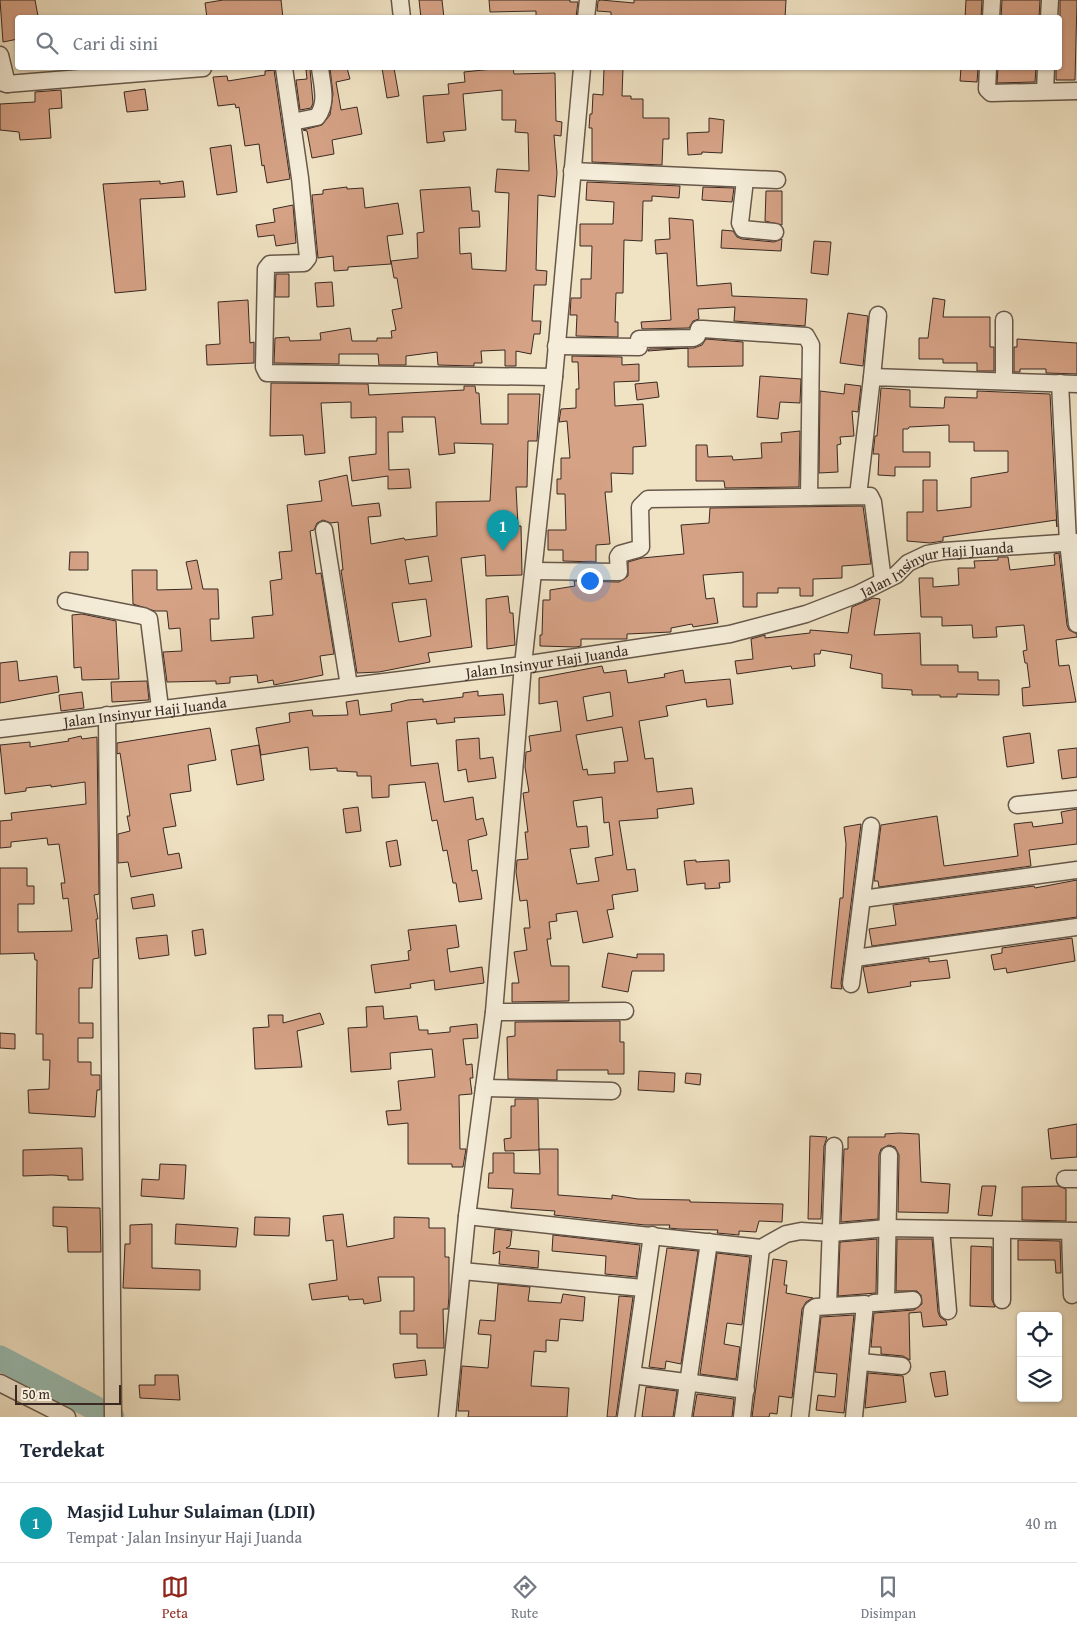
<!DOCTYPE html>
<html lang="id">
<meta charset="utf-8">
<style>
:root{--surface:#fff;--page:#f6f6f7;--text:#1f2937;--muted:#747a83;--line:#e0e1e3;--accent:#8f2418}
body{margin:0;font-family:"Gentium Book Plus",serif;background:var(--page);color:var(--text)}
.controls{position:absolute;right:15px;bottom:15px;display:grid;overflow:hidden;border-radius:5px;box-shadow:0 1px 4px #0004}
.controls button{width:45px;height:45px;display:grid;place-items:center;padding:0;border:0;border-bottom:1px solid var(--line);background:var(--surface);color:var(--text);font:25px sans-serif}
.scale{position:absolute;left:15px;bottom:12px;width:106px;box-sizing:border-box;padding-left:5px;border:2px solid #392922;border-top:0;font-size:14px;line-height:18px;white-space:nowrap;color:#392922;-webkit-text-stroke:4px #f5edd9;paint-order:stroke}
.you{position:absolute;left:589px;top:580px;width:18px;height:18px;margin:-12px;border:4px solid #fff;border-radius:50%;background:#1a73e8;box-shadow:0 0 0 8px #1a73e833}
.badge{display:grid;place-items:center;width:32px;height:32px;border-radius:50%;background:var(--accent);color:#fff;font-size:16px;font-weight:700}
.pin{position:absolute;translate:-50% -41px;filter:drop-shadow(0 1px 2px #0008)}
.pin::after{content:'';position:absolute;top:26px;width:18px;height:15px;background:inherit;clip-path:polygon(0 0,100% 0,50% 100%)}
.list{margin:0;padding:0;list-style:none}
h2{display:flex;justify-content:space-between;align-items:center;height:65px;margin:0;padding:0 20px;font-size:21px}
h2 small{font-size:16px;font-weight:400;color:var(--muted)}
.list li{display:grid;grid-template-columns:32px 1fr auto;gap:15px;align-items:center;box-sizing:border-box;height:80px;padding:0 20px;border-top:1px solid var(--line)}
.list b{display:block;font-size:19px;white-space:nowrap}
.list p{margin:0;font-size:16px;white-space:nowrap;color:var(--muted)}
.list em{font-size:16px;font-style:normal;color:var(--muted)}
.icon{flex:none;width:28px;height:28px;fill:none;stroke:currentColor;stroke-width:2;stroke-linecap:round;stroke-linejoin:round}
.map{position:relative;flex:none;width:1077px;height:1417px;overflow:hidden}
.search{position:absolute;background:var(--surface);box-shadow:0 1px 4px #0004;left:15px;right:15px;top:15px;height:55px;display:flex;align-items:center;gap:12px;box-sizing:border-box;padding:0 18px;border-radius:5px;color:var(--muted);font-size:19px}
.sheet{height:145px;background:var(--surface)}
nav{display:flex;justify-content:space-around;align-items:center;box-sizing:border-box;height:70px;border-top:1px solid var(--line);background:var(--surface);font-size:14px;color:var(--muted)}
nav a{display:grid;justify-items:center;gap:2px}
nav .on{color:var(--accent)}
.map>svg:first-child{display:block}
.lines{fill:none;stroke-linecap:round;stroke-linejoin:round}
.river{stroke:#9abeb4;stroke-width:25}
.building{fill:#d6a286;stroke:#392922;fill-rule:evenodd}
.street-casing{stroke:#67584a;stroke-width:19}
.street{stroke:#f5edd9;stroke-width:16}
.labels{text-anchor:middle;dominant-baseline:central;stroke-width:4.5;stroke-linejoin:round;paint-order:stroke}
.street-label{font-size:15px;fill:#392922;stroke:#f5edd9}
</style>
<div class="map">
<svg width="1077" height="1417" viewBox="0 0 1077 1417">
<rect width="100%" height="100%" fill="#f0e3c4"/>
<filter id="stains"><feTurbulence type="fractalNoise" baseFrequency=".004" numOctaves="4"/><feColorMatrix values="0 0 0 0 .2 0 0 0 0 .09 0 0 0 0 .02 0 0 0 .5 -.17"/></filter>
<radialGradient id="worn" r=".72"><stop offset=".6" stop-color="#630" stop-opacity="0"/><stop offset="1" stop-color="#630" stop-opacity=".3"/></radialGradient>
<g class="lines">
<!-- river -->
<path class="river" d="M0,1358L112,1417"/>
</g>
<!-- building -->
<path class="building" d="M0,0H35L38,16L18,18V39L3,42Z
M223,0H281L283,18H207L205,3Z
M419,0H442L444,18H421Z
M489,0H570V2H578L576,17H536V11L490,12Z
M601,0L634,3V0H786L785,18H611V12L597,11L598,1Z
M966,0H982L981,18H965Z
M1002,0H1040L1039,18H1001Z
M1060,0H1077L1075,80H1056V68H1060Z
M330,68H347L350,79L336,82L341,110L357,107L362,134L332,140L334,154L312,158L307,131L303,130L322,125L330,115L333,94Z
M382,68H394L399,96L387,98Z
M502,68H513L514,74L555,73L556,121L562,122L561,136L554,135L557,173L555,197L538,195L536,270L547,271L546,285H534L532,321H541L540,334H534L531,354L516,351V366H505V350L481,351L482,363H474V366L438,365L437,352L406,356V365H379L378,354H339V364L274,363L275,338L289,337L290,341L321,340L320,333L350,328L352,341H377V338H392L391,331L396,330L392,310L402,308L397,278H394L391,261L418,258L417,233L424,232L420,190L470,187L472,211H479L480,227L459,228L460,254L471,253L472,269L506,271L509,193L495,192L497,169L529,171L528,133L515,132L516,120H502V90L463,94L466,130L443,132L445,141L427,143L423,96L449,94L448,84L465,82L464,72Z
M604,68H623L622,96H631V99H643V118H669V139H663L662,165L592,162V128H589L590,114H592L593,94L603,95Z
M961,68H978L977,82L960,81Z
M998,68H1036L1035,82L997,83Z
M310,69L313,103L311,108L300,110L296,80L307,79L306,70Z
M274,70L290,179L267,183L264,165L262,166L259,144L245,146L239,107L236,108L235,104L218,106L213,77L227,76L228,81L265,75V71Z
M145,89L148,110L127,112L124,92Z
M61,90L62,108L49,109L51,138L20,140L19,132L0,130V104L35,102V92Z
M709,118L724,120L722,153L702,152V154L688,155L687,133L709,132Z
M231,145L237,192L217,195L210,148Z
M160,181V184L183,181L185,197L140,199L146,290L115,293L103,184Z
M587,182L680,186L679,198L652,196V201H643L642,241L624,240L623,293H616L615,322H618V337L576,336L577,315H570L571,298H581V279H591L592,246H580V224H613L614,202L586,200Z
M347,187V189L363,188L365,208L398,203L403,234L387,236L391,264L348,267V270L334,271L333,256L318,258L312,195L323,194V190Z
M703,187L734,188L732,202L702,200Z
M766,191H782V225L765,221Z
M293,205L296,243L276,246L274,235L258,237L256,225L275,222L273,209Z
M669,218L693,220L697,286L731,283L732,296L807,299L805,326L734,321L735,307L698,309L699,319L693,321L689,328L642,329L641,322L671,320L667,253L656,254L655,240L670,239Z
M722,230L733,231L737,237L742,239L774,242L782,239L781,251L721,248Z
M814,241L831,242L828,275L811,273Z
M276,274H289V297H275Z
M332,282L334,306L317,307L315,283Z
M933,298L945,300L943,317H990V347H994V371H977V363H943V359H919V338H928Z
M248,300L250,343L254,342V363L207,365L206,345L220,344L218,302Z
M848,313L868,316L863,366L840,363Z
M706,339L743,342V366L688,367V348L648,351L649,349L694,348L702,345Z
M1017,339L1077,343V374L1046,373V369H1020V372H1014V347H1017Z
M572,356L622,357V365L639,364V381L614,382L615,406L643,404L646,446L633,447V474L611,473L612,492H605L610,544L596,545V562L563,561V550H548V530H566L565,494H557V479H561V458H570L567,421L559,422L561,409L576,408V389H579L578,362H572Z
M760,376L801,379L800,403L780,402L778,419L757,417Z
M657,382L659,397L637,400L635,384Z
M271,383L368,384L369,395L464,390V386H475L476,393H479L481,424H508V394H540L537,441H528L527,487H516L518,526H521L522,575L486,576L485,555L461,558L472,647L428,653L430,662L379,672L357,673L341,570H343L338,522L331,523L323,520L317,523L314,530L310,531L316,574L321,573L334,654L320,656L323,675L274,685L273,680L258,683L257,675L230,677V683L216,684V681L167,682L163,652L182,651L180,628L169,629L167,611H155L133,604L132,570H157V590L192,589L186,562L197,560L203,589H218V591L219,619H210L211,641L254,638L252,617L273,615L270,581L282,579L279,552L292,551L287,505L322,501L319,481L347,475L352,506L379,503L381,516L368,517L371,544L404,538L405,540L437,536L436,502L490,501L493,444L454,443L455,453L439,455L435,417H402L403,432H388L389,470L409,469L411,488L388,489V476L352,481L349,457L376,454V417L351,418V402L321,403L325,453L305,455L303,435L270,436ZM428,556L432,581L409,584L405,560ZM426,599L431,636L399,642L392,603Z
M845,384L861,386L858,412L852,411L854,436L840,437L841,444L837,445L838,472L819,473L820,391L844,394Z
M881,388L910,390V407L944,408L945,397L977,398V391L1050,394L1057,527L1056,520L943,537V541L930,543L907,541V512H923V480H937V511L971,507V478L1008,472V451H974V442H949V425L909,427L908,429H903V452H930V467H895V476L878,475L879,454H873L875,436H877Z
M800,431L799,487L725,488L724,481H696V445H707L708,457L732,456L733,460L762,458L761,443L782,442L781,433Z
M863,506L871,564L842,566V578L813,579V596H800V588H778V593H757V607H743V572L703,575L706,599L714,598L718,623L693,627L692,624L671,628V632L627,634V639H581V646L576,647L540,646V635H542L543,600H550V590L575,586L574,581L619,582L628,576V562L642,558L684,554L681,525L709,523L710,508Z
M70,552H88V570H69Z
M1059,553L1067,625L1069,630L1077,634V637L1056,640L1059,666L1069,665L1076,702L1023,706L1022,688L1030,687L1027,663H1025L1023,651L1027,650L1024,625L996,627L997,637L973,638L972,625L942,626V617H921L919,578H933V587L959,585L958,568H975L974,561L998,560V557H1008L1010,570L1055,565L1054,554Z
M508,596L510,613H513L515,645L487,649L486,599Z
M873,598L880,599L874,635L920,633L921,665H958V672H978V680H999V695L957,694V697H940V695H912V690L882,688V674L850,668L852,655L821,650L820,654H814L815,666L792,669L791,666L737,674L735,661L753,659L751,639L765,635V638L810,633V630L848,633L852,607Z
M82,614L116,621L119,679L82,680L81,667L74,668L72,615Z
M17,661L19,681L57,676L59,692L0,703V663Z
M602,666L604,673L626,670L628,683L665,677L664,674L683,670L685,683L730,679L733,704L707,707L706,699L666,706L668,716L639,721L645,759L653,758L657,792L692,788L694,804L657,809L658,818L619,821L627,870L635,869L638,891L612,895L614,909L607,910L613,937L583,943L577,911L556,914L557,921L549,922L551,939H547L551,966H569V1001L512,1002V983H519L514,952L527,950L524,928H530L527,900L520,901L516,872L517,860L528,859L525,832H528L523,793L529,792L525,767L526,752L531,751L529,736L561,731L557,701L539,704V678ZM610,692L613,716L587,721L583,697ZM622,727L628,761L614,762L615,773L588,775L587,769L583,770L576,735ZM602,797L604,823L609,822L613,855L595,858L599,881L577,884L570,849L589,847L587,826L577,827L573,801Z
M147,681L149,700L112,702L111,682Z
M478,691V696L503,694L505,715L454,718L455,722L437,724L436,719L407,722L411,766L438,763L444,802L473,797L476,820L483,818L487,835L468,840L472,871L477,870L482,899L459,902L456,883H453L447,850L443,851L437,820L432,821L425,782L389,785V797L372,798L371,776H357V772L337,771V768L310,770L308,747L261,755L256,728L290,722L289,713L312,710L313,716L348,715L346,702L358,700L360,715L392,711L391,704L408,700L423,699V702L463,697V693Z
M82,692L84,708L61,711L59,695Z
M210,728L216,760L188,765L191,791L170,794L176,826L163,828L168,855L179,853L182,868L131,877L128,862L118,863V834L130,831L127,816H130L120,753L117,754V743Z
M1030,733L1034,763L1007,767L1003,737Z
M81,736L82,739L97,737L99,894L94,895L98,919H96L99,958L93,959L92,988H79V1023H93V1038H78V1062H91V1075H100V1090H97L95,1117L29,1113L28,1090L49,1089L50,1060H43V1034H36L37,960H35L34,953L0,954V868H27V886H34V904H18V932L72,931L68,898L63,899L61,883H65L59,844L48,845L47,838L11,842V847L0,848V821L12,820L11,813L86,804L85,782L51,787V785L26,788V791L5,794L0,745L30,742V747L69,741L68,739Z
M479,738L480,759L493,757L496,778L468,782L466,769L458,771L456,740Z
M259,745L264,780L237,785L231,750Z
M1077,748V777L1062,779L1058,750Z
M358,807L361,831L346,833L343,809Z
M1077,809V844L1029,850L1031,866L879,887L878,881H874L881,825L937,816L944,866L1018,856L1014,824L1032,822L1033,827L1063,823L1061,812Z
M861,824L841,983L842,989L831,988L840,898H843L846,844L844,827Z
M397,840L401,865L390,867L386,842Z
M696,860V862L729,860L730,882L719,883L720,888L705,889V883L687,885L684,861Z
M1077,880V917L872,946L869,929L896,925L893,905L1034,886L1035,888Z
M153,894L155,906L133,909L131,898Z
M456,925L459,947L447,949L450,972L482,967L484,983L435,990L434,980L410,984L411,988L375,993L371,965L409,960L408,951L411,950L408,930Z
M203,929L206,954L195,956L192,931Z
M167,935L169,955L139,959L136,938Z
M1072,938L1075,961L1007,973L1006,968L994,970L991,955L1002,953V948Z
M608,953L637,958V954H664V971H632L628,992L602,987Z
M929,958V962L947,960L950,978L910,982L911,986L868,993L863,967Z
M383,1006L384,1019L417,1016L419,1030H428V1034L450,1032V1027L477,1024L478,1038L463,1039L466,1065L472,1064L473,1078H470L472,1094L459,1095L460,1149H466L463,1167H452V1164H408V1123L388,1125L386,1111L401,1110L398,1081L435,1077L432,1049L390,1053L391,1069L351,1072L348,1028L367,1027L366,1007Z
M320,1013L324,1024L297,1031L302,1067L255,1069L253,1028L269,1027L268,1015H283V1023Z
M620,1021V1042H624V1074H608V1070H557V1080L508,1079L507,1037L515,1036V1022Z
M0,1033L15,1034V1049L0,1048Z
M639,1071L675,1073L674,1092L638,1090Z
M686,1073L701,1074L700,1085L685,1083Z
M515,1099H538L539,1150L505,1151L504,1139L511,1138V1106H515Z
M1077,1124V1157L1051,1159L1048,1129Z
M899,1133L919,1134L921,1182L950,1184L948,1213L898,1212L899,1155L895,1147L889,1145L881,1149L879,1155L878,1219L841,1222L844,1149H848V1137H885V1134Z
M810,1136L827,1137L824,1146L821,1219H808Z
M82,1148L83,1180H68V1176L52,1175L23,1176V1150Z
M539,1149H558V1195L612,1199V1195L638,1199L690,1200V1202L783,1204L782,1222L759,1221L756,1232L739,1231V1235L717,1233L718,1230L679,1229L669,1228L670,1225H645L554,1215L555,1211L511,1208L513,1189L488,1188L489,1173H493V1153H514V1173L540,1174Z
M160,1164L186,1165L184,1199L141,1196L142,1179L159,1180Z
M982,1186H996L992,1216L978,1215Z
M1058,1186L1066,1189V1221L1022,1220V1187Z
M53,1207L100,1208L101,1252H68L67,1227L53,1226Z
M343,1214L347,1247L394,1238V1217L429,1218V1228H445V1257H449V1296L448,1309H443L444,1348H417V1334H400V1311H414V1277H378L381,1301L364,1304L363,1299L349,1300L348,1296L312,1300L309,1284L337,1280L333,1240L326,1241L323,1216Z
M255,1217L290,1218L289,1236L254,1235Z
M152,1224V1268L200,1270V1290L123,1288L125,1244H130V1225Z
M176,1224L238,1228L236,1247L175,1244Z
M495,1229L512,1231L510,1246L506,1248L539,1251L538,1268L499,1264L500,1251L493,1254Z
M553,1235L640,1245L636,1277L605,1274L606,1256L552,1251Z
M877,1239L876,1293L838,1296L840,1242Z
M897,1239H932L938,1312L940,1317L946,1321L947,1325L923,1327L921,1312L909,1313L910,1360L903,1356L881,1354V1347H871L874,1313L914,1310L922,1304L921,1295L917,1291H896Z
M1018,1240L1060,1241L1061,1273H1056L1055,1260H1018Z
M971,1246L992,1247V1300L995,1307L970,1306Z
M667,1248L698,1251L681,1364L666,1361L665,1369L649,1367Z
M717,1253L750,1257L742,1325L727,1323L724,1344L740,1347L736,1379L700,1374Z
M773,1259L787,1261L784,1285H787L786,1293L813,1298L806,1302L802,1309L792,1398L779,1396L777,1414L770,1413L769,1417H752Z
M498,1284L530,1287L528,1301L561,1303L563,1294L585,1297L583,1321L560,1319L558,1341L546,1340V1352L534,1351L531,1386L569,1388L567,1417H468L469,1411H458L462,1366L488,1368L491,1335L478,1334L480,1320L495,1321Z
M619,1296L633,1297L616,1417H607Z
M854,1315L844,1413L816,1410L818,1395L835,1397L837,1374L815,1372L821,1317Z
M425,1360L427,1375L395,1378L393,1364Z
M945,1371L948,1395L935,1397L930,1373Z
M868,1373L903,1376L906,1402L865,1408Z
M155,1375H178L180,1400L140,1398L139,1385H155Z
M646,1387L677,1391L673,1417H642Z
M697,1394L734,1399L732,1417H693Z"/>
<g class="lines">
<defs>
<g id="street">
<path d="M400,0L402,18"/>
<path d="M586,18L588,0"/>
<path d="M991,18L992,0"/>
<path d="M1049,18L1050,0"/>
<path d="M0,55L7,84"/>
<path d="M284,68L300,178L308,258L304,263L270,264L266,269L264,367L267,373L554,377"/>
<path d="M988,68L987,89L991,93L1077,91"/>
<path d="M0,82L7,84L203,68"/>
<path d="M1045,91L1046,68"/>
<path d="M292,122L317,117C328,103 322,85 320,68"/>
<path d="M572,171L777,180"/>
<path d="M745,180L740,223L743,229L775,232"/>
<path d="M556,346L639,347V339L693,338L697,336L699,329H703L806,336L811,345L809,497"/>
<path d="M872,377L878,315"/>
<path d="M1004,381V320"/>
<path d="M1060,383L1068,542L1077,624"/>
<path d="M858,496L872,377L1077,384"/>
<path d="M324,530L349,686"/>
<path d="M534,571L619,572L618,557L620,554L638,549L641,547L640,507L648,499L870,496L873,502L883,581"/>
<path d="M66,601L143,616L149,619L160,708"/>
<path d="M107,715L113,1417"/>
<path id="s1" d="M0,729L523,665L730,634L806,614L858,594L896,575L908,563L927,554L944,551L1077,542"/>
<path d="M1017,805L1077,799"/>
<path d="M862,899L1077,870"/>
<path d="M855,958L1077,927"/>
<path d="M851,984L871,826"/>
<path d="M494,1012L625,1011"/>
<path d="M484,1088L612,1091"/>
<path d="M1065,1179H1077"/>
<path d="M467,1216L761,1248L786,1234L801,1231L832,1233L887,1228L1077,1231"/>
<path d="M941,1229L948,1311"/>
<path d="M1002,1230V1300"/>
<path d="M1070,1231L1072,1295"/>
<path d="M462,1271L643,1288"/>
<path d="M886,1302L889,1155"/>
<path d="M874,1303L913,1300"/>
<path d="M828,1306L834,1146"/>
<path d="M861,1362L902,1366"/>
<path d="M632,1375L746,1390"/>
<path d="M0,1383L67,1417"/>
<path d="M447,1417L467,1216L494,1012L523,665L554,377L582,68"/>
<path d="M626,1417L652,1235"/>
<path d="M683,1417L709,1242"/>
<path d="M742,1417L761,1248"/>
<path d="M800,1417L812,1310L816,1307L865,1304L854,1417"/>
</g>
</defs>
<!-- street casing -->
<use href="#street" class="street-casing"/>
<!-- street -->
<use href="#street" class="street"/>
</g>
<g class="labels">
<!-- street labels -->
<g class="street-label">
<text stroke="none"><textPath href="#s1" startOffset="956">Jalan Insinyur Haji Juanda</textPath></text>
<text stroke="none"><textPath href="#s1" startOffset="551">Jalan Insinyur Haji Juanda</textPath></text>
<text stroke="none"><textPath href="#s1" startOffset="146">Jalan Insinyur Haji Juanda</textPath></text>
</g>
</g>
<rect width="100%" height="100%" filter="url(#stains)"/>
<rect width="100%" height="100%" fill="url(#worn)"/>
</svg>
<div class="controls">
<button><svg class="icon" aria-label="locate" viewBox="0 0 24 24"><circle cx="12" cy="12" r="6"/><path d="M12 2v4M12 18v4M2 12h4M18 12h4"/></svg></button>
<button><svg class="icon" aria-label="layers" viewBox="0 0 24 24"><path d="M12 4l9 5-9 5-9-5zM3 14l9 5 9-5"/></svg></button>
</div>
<div class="scale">50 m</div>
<div class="you"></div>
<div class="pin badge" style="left:503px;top:551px;background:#0f9aa8">1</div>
<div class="search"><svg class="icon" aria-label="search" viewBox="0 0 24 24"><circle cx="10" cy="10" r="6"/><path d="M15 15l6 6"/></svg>Cari di sini</div>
</div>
<section class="sheet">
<h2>Terdekat<small></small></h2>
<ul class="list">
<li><span class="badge" style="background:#0f9aa8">1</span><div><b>Masjid Luhur Sulaiman (LDII)</b><p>Tempat · Jalan Insinyur Haji Juanda</p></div><em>40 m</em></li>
</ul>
</section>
<nav>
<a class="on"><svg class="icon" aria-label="map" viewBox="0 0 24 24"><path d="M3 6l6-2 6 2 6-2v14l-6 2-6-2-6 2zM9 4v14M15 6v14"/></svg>Peta</a>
<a><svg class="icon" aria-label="directions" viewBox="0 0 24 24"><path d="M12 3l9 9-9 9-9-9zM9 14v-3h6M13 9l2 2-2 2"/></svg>Rute</a>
<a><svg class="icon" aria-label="saved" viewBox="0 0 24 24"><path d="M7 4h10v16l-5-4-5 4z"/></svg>Disimpan</a>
</nav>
